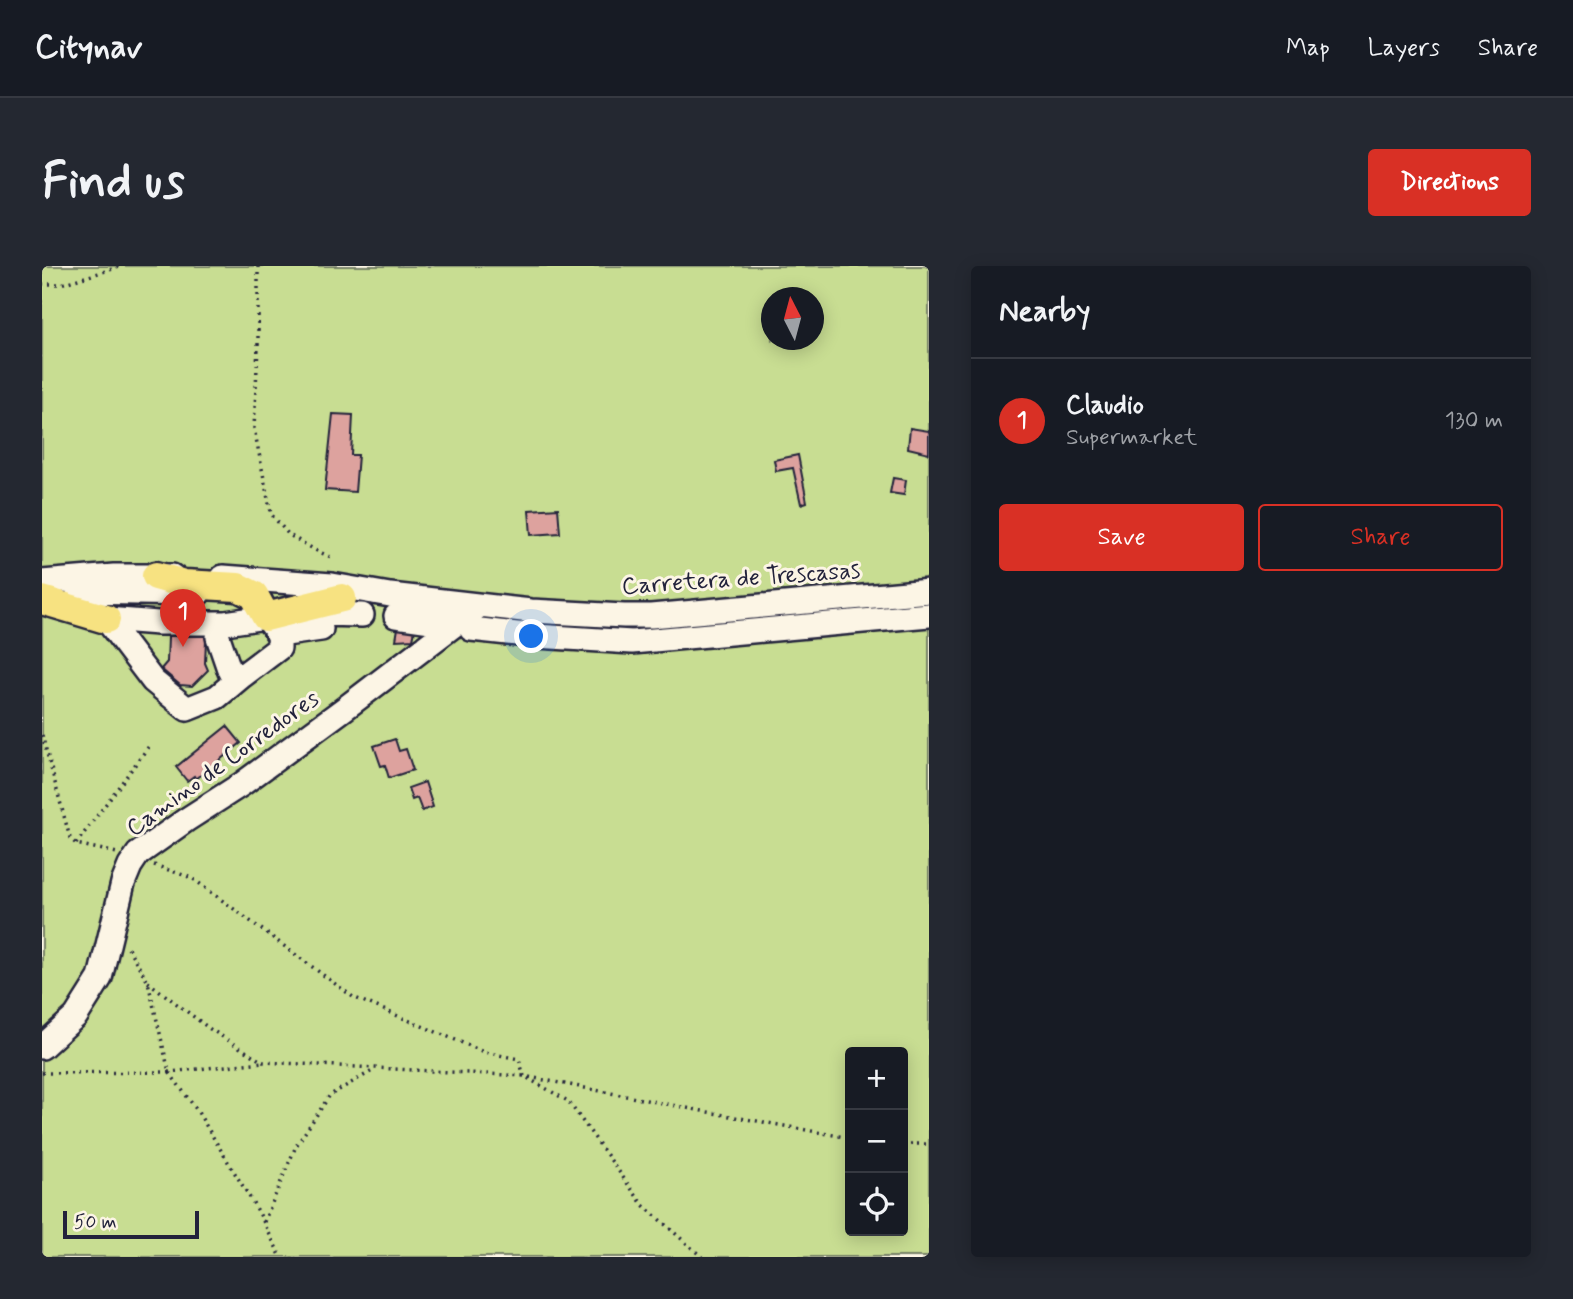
<!DOCTYPE html>
<meta charset="utf-8">
<style>
:root{--surface:#171b24;--page:#242831;--text:#f1f3f6;--muted:#9ea1a6;--line:#363941;--accent:#d93025}
body{margin:0;font-family:Mynerve,sans-serif;background:var(--page);color:var(--text)}
.controls{position:absolute;right:21px;bottom:21px;display:grid;overflow:hidden;border-radius:7px;box-shadow:0 4px 18px #0003}
.controls button{width:63px;height:63px;display:grid;place-items:center;padding:0;border:0;border-bottom:2px solid var(--line);background:var(--surface);color:var(--text);font:35px sans-serif}
.compass{position:absolute;left:719px;top:21px;width:63px;height:63px;border-radius:50%;background:var(--surface);box-shadow:0 4px 18px #0003;rotate:354deg}
.scale{position:absolute;left:21px;bottom:18px;width:136px;box-sizing:border-box;padding-left:7px;border:4px solid #22223b;border-top:0;font-size:19px;line-height:24px;white-space:nowrap;color:#22223b;-webkit-text-stroke:5px #fcf5e5;paint-order:stroke}
.you{position:absolute;left:490px;top:371px;width:24px;height:24px;margin:-18px;border:5px solid #fff;border-radius:50%;background:#1a73e8;box-shadow:0 0 0 10px #1a73e833}
.badge{display:grid;place-items:center;width:46px;height:46px;border-radius:50%;background:var(--accent);color:#fff;font-size:23px;font-weight:700}
.pin{position:absolute;translate:-50% -58px;filter:drop-shadow(0 2px 4px #0008)}
.pin::after{content:'';position:absolute;top:37px;width:24px;height:21px;background:inherit;clip-path:polygon(0 0,100% 0,50% 100%)}
.list{margin:0;padding:0;list-style:none}
h2{display:flex;justify-content:space-between;align-items:center;height:91px;margin:0;padding:0 28px;font-size:30px}
h2 small{font-size:23px;font-weight:400;color:var(--muted)}
.list li{display:grid;grid-template-columns:46px 1fr auto;gap:21px;align-items:center;box-sizing:border-box;height:126px;padding:0 28px;border-top:2px solid var(--line)}
.list b{display:block;font-size:26px;white-space:nowrap}
.list p{margin:0;font-size:23px;white-space:nowrap;color:var(--muted)}
.list em{font-size:23px;font-style:normal;color:var(--muted)}
.actions{display:flex;gap:14px;padding:21px 28px}
.actions a{flex:1;padding:16px 0;border:2px solid var(--accent);border-radius:7px;text-align:center;font-size:24px;color:var(--accent)}
.actions .main{background:var(--accent);color:#fff}
.icon{flex:none;width:38px;height:38px;fill:none;stroke:currentColor;stroke-width:2;stroke-linecap:round;stroke-linejoin:round}
.map{position:relative;flex:none;width:887px;height:991px;overflow:hidden;border-radius:7px}
header{display:flex;align-items:center;gap:42px;box-sizing:border-box;height:98px;padding:0 35px;background:var(--surface);border-bottom:2px solid var(--line)}
header strong{font-size:33px}
nav{display:flex;gap:38px;margin-inline-start:auto;font-size:24px}
.intro{display:flex;align-items:center;justify-content:space-between;box-sizing:border-box;height:168px;padding:0 42px}
h1{margin:0;font-size:49px}
.button{padding:18px 32px;border-radius:7px;background:var(--accent);color:#fff;font-size:24px;font-weight:700}
main{display:flex;gap:42px;padding:0 42px}
aside{flex:1;background:var(--surface);border-radius:7px;box-shadow:0 4px 18px #0003}
.map>svg:first-child{display:block}
.green{fill:#c8dd92;stroke:#758066;stroke-width:2;fill-rule:evenodd}
.building{fill:#dda29e;stroke:#22223b;stroke-width:2}
.lines{fill:none;stroke-linecap:round;stroke-linejoin:round}
.minor-casing{stroke:#22223b;stroke-width:28}
.major-casing{stroke:#22223b;stroke-width:33}
.path{stroke:#22223b;stroke-width:3.5;stroke-dasharray:2 5;stroke-linecap:butt}
.minor{stroke:#fcf5e5;stroke-width:23}
.major{stroke:#f7e281;stroke-width:28}
.labels{text-anchor:middle;dominant-baseline:central;stroke-width:6;stroke-linejoin:round;paint-order:stroke}
.street-label{font-size:24px;fill:#22223b;stroke:#fcf5e5}
</style>
<header>
<strong>Citynav</strong>
<nav><a>Map</a><a>Layers</a><a>Share</a></nav>
</header>
<div class="intro"><h1>Find us</h1><a class="button">Directions</a></div>
<main>
<div class="map">
<svg width="887" height="991" viewBox="0 0 887 991">
<rect width="100%" height="100%" fill="#fcf5e5"/>
<filter id="ink" filterUnits="userSpaceOnUse"><feTurbulence type="fractalNoise" baseFrequency=".0143" numOctaves="2"/><feDisplacementMap in="SourceGraphic" scale="14" xChannelSelector="R" yChannelSelector="G"/><feConvolveMatrix kernelMatrix="1 2 1 2 8 2 1 2 1" color-interpolation-filters="sRGB"/></filter>
<g filter="url(#ink)">
<!-- green -->
<path class="green" d="M0,0H887V991H0ZM730,32H772V74H730ZM808,786H861V965H808Z"/>
<!-- building -->
<path class="building" d="M291,148L311,149L309,189H316L313,226L283,224Z
M868,162L887,165V187L866,182Z
M756,189L765,236L759,238L751,202L734,205L732,194Z
M851,212L864,214L862,229L848,227Z
M516,242L518,267L489,269L487,244Z
M127,348L165,350L163,397L166,404L150,420L138,419L119,403L125,396Z
M356,362L373,364L371,373L354,374Z
M185,460L199,477L154,513L152,510L145,515L134,501Z
M353,473L357,485L364,483L371,504L347,512L343,499L339,500L332,480Z
M383,516L391,541L380,545L375,532L370,534L366,522Z"/>
<g class="lines">
<defs>
<path id="minor" d="M181,311L290,319L348,329L489,345L582,350H609L887,325
M0,316L72,310H130
M36,326L156,328
M276,348L320,349
M354,350L403,357
M64,353L111,415L145,443L175,431L200,410
M64,353L116,357H183L224,351L237,369
M429,363L494,370L590,376L887,349
M237,369L279,363
M176,371L188,406L200,410L237,382L238,355
M0,781L34,750L58,712L81,617L88,600L96,588L144,554L200,518L302,443L437,340"/>
<path id="major" d="M114,310L142,318L196,321L212,329L224,351L300,332
M0,334L64,353"/>
</defs>
<!-- minor casing -->
<use href="#minor" class="minor-casing"/>
<!-- major casing -->
<use href="#major" class="major-casing"/>
<!-- path -->
<path class="path" d="M216,0V81L212,162L229,248L247,269L275,285L289,291
M0,18H19L81,0
M0,469L28,572L34,578L75,587
M34,578L107,480
M112,599L150,612L311,731L442,786L477,793L482,810L655,844L808,872
M86,682L106,716L127,806L154,843L216,945L239,991
M106,716L168,763L221,796L482,810L526,835L601,939L660,991
M0,807L127,806L221,796
M861,878H887
M222,956L254,880L288,829L332,804"/>
<!-- minor -->
<use href="#minor" class="minor"/>
<!-- major -->
<use href="#major" class="major"/>
</g>
</g>
<g class="labels">
<!-- street labels -->
<g class="street-label">
<text transform="translate(699 313) rotate(-4)">Carretera de Trescasas</text>
<text transform="translate(181 498) rotate(-36)">Camino de Corredores</text>
</g>
</g>
</svg>
<div class="controls">
<button>+</button>
<button>−</button>
<button><svg class="icon" aria-label="locate" viewBox="0 0 24 24"><circle cx="12" cy="12" r="6"/><path d="M12 2v4M12 18v4M2 12h4M18 12h4"/></svg></button>
</div>
<svg class="compass" viewBox="-18 -18 36 36"><path d="M0-13l5 13h-10z" fill="#e53935"/><path d="M0 13l5-13h-10z" fill="#9ea1a6"/></svg>
<div class="scale">50 m</div>
<div class="you"></div>
<div class="pin badge" style="left:141px;top:381px">1</div>
</div>
<aside>
<h2>Nearby<small></small></h2>
<ul class="list">
<li><span class="badge">1</span><div><b>Claudio</b><p>Supermarket</p></div><em>130 m</em></li>
</ul>
<div class="actions"><a class="main">Save</a><a>Share</a></div>
</aside>
</main>
